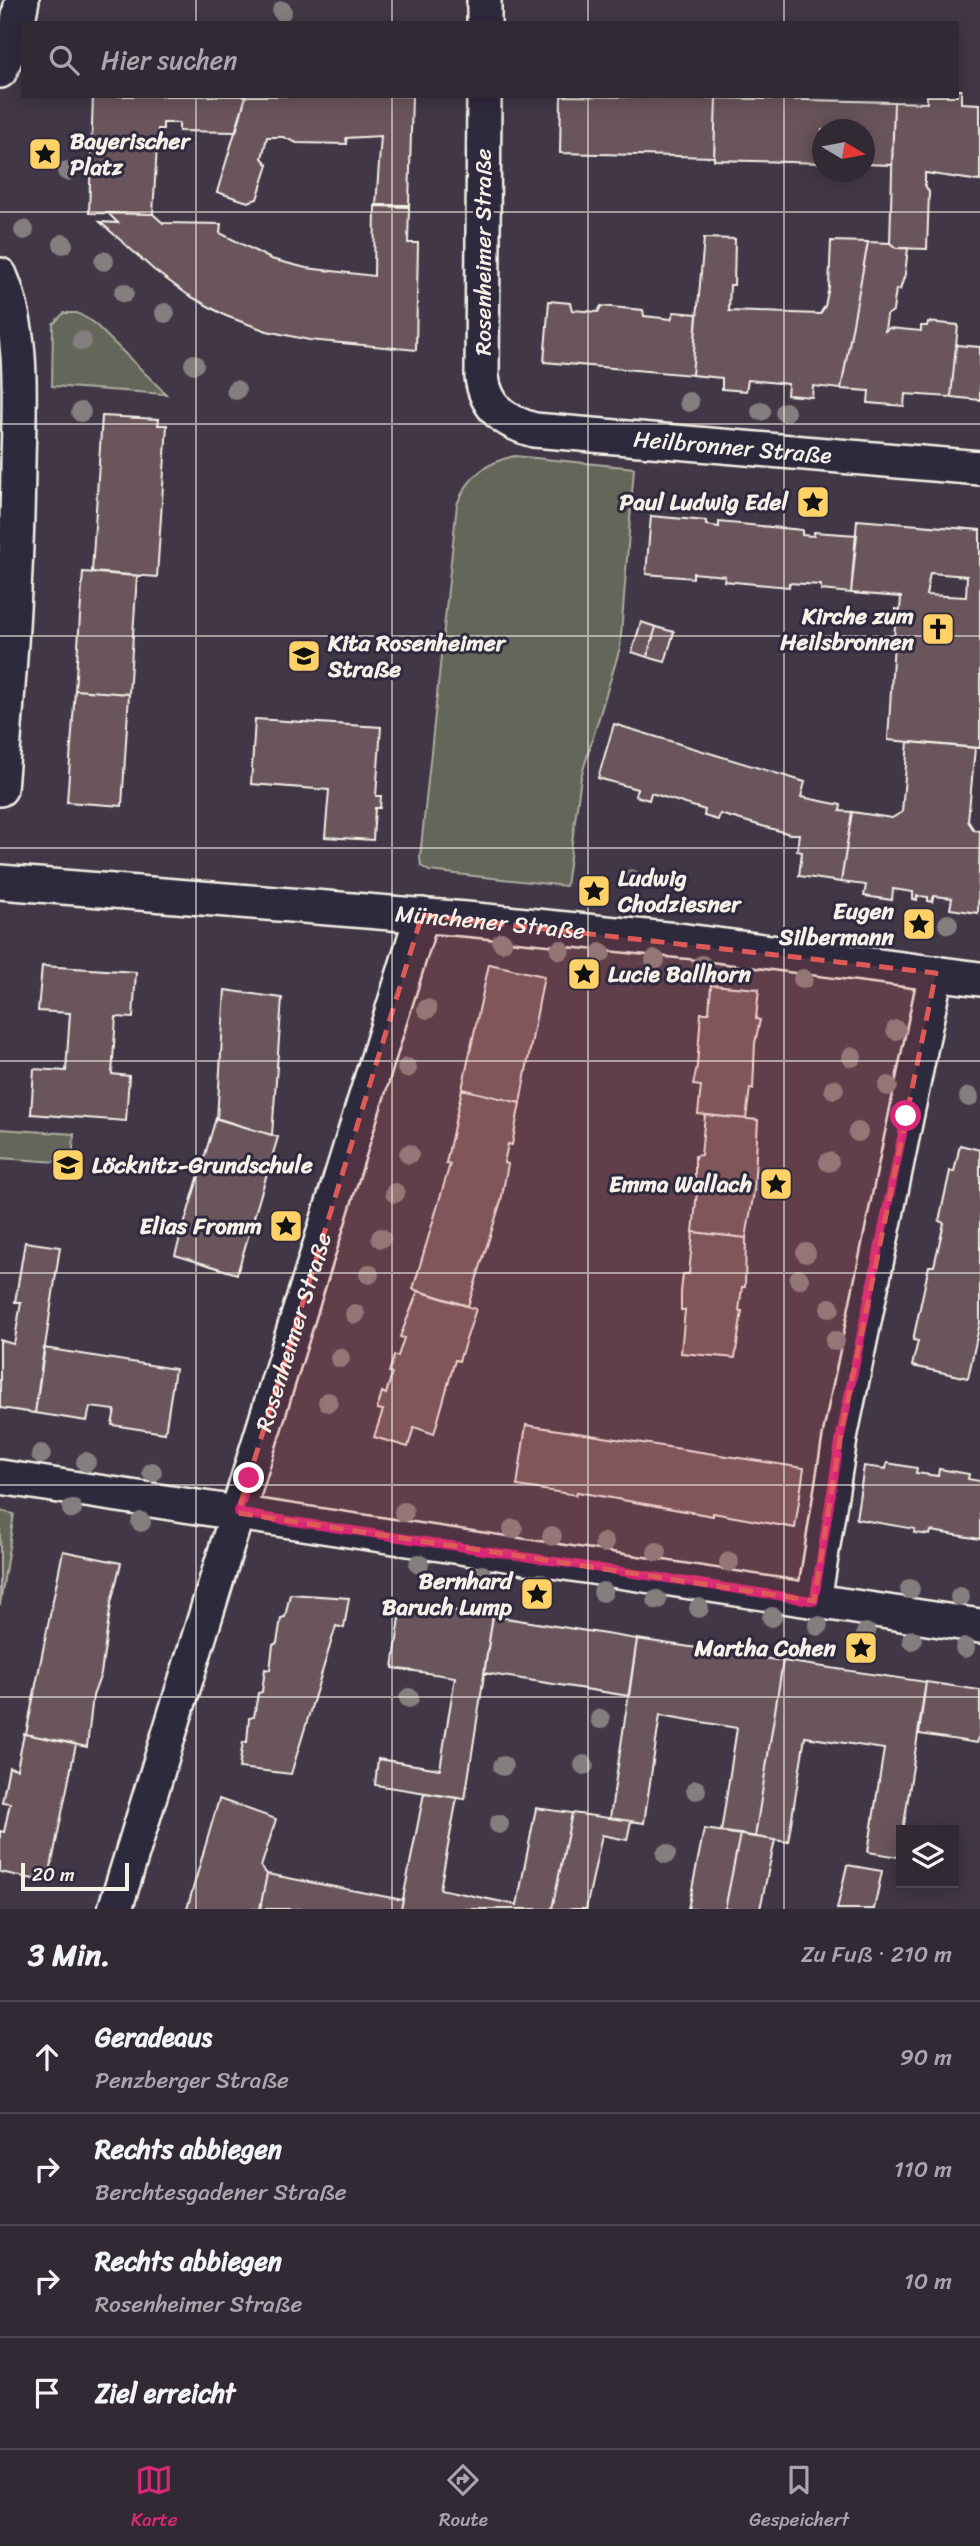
<!DOCTYPE html>
<html lang="de">
<meta charset="utf-8">
<style>
:root{--surface:#312934;--page:#3d3540;--text:#f1f3f6;--muted:#a8a6ac;--line:#4c454f;--accent:#db2777}
body{margin:0;font-family:Sriracha,sans-serif;background:var(--page);color:var(--text)}
.controls{position:absolute;right:21px;bottom:21px;display:grid;overflow:hidden;border-radius:0px;box-shadow:0 4px 18px #0003}
.controls button{width:63px;height:63px;display:grid;place-items:center;padding:0;border:0;border-bottom:2px solid var(--line);background:var(--surface);color:var(--text);font:35px sans-serif}
.compass{position:absolute;left:812px;top:119px;width:63px;height:63px;border-radius:50%;background:var(--surface);box-shadow:0 4px 18px #0003;rotate:100deg}
.scale{position:absolute;left:21px;bottom:18px;width:108px;box-sizing:border-box;padding-left:7px;border:4px solid #f4f1e8;border-top:0;font-size:19px;line-height:24px;white-space:nowrap;color:#f4f1e8;-webkit-text-stroke:5px #2f2a3d;paint-order:stroke}
.stop{position:absolute;width:21px;height:21px;margin:-16px;border:5px solid #db2777;border-radius:50%;background:#fff}
.stop.end{background:#db2777;border-color:#fff;box-shadow:0 2px 7px #0008}
.list{margin:0;padding:0;list-style:none}
h2{display:flex;justify-content:space-between;align-items:center;height:91px;margin:0;padding:0 28px;font-size:30px}
h2 small{font-size:23px;font-weight:400;color:var(--muted)}
.list li{display:grid;grid-template-columns:46px 1fr auto;gap:21px;align-items:center;box-sizing:border-box;height:112px;padding:0 28px;border-top:2px solid var(--line)}
.list b{display:block;font-size:26px;white-space:nowrap}
.list p{margin:0;font-size:23px;white-space:nowrap;color:var(--muted)}
.list em{font-size:23px;font-style:normal;color:var(--muted)}
.icon{flex:none;width:38px;height:38px;fill:none;stroke:currentColor;stroke-width:2;stroke-linecap:round;stroke-linejoin:round}
.map{position:relative;flex:none;width:980px;height:1909px;overflow:hidden}
.search{position:absolute;background:var(--surface);box-shadow:0 4px 18px #0003;left:21px;right:21px;top:21px;height:77px;display:flex;align-items:center;gap:18px;box-sizing:border-box;padding:0 24px;border-radius:0px;color:var(--muted);font-size:26px}
.sheet{height:539px;background:var(--surface)}
nav{display:flex;justify-content:space-around;align-items:center;box-sizing:border-box;height:98px;border-top:2px solid var(--line);background:var(--surface);font-size:19px;color:var(--muted)}
nav a{display:grid;justify-items:center;gap:4px}
nav .on{color:var(--accent)}
.map>svg:first-child{display:block}
.green{fill:#636658;stroke:#acaca0;stroke-width:2}
.building{fill:#6b545c;stroke:#f4f1e8;stroke-width:2;fill-rule:evenodd}
.lines{fill:none;stroke-linecap:round;stroke-linejoin:round}
.street-casing{stroke:#f4f1e8;stroke-width:38}
.street{stroke:#2f2a3d;stroke-width:33}
.tree{fill:#847e7f}
.route{stroke:#db2777;stroke-width:9}
.marked{fill:#de5a58;fill-opacity:0.2;stroke:#de5a58;stroke-width:5;stroke-dasharray:14 9;stroke-linejoin:round}
.grid{fill:none;stroke:#f4f1e8;stroke-width:2;stroke-opacity:0.55}
.labels{text-anchor:middle;dominant-baseline:central;stroke-width:6;stroke-linejoin:round;paint-order:stroke}
.poi-label{font-size:23px;font-weight:bold;fill:#f4f1e8;stroke:#2f2a3d;text-anchor:end}
.street-label{font-size:23px;fill:#f4f1e8;stroke:#2f2a3d}
</style>
<div class="map">
<svg width="980" height="1909" viewBox="0 0 980 1909">
<rect width="100%" height="100%" fill="#413746"/>
<filter id="ink" filterUnits="userSpaceOnUse"><feTurbulence type="fractalNoise" baseFrequency=".0143" numOctaves="2"/><feDisplacementMap in="SourceGraphic" scale="14" xChannelSelector="R" yChannelSelector="G"/><feConvolveMatrix kernelMatrix="1 2 1 2 8 2 1 2 1" color-interpolation-filters="sRGB"/></filter>
<g filter="url(#ink)">
<!-- green -->
<path class="green" d="M64,313H77L93,322L166,394L52,386L53,324Z
M515,456L634,468L620,648L581,777L566,886L429,871L421,866L420,857L457,504C469,476 486,462 515,456Z
M0,1129L74,1134L72,1163L0,1158Z
M0,1511L14,1514L0,1605Z"/>
<!-- building -->
<path class="building" d="M957,90H961V103L980,104V181L925,173V185L929,192L927,249L896,248L890,243L894,102L927,103V96H957Z
M93,96H246L236,132L179,131V123H163V129H158L153,214L89,213Z
M246,96H412L409,205H376L381,136L346,138L347,144L297,143L283,137H267L262,158L268,165L257,199L248,202L217,192Z
M561,96L716,98L714,157L560,153Z
M716,98L894,102L892,165L864,164V130H822V163L714,160Z
M375,206L409,207L408,243H418L416,350L309,340L267,331L226,316L188,295L154,270L100,222L118,223L108,213L153,214L163,223L221,224L220,233L271,259L306,268L374,276Z
M704,238L735,239L734,285H730L729,311L820,314L825,306L829,287L831,241L868,242L841,389L813,386L812,397L787,395L788,384L748,380L746,391L722,389V378L692,375Z
M868,242L890,243L896,248H908L905,274L900,290L896,289L893,311L887,315L885,331L889,328L921,331V326H927L928,322L958,325L951,397L905,394L904,406L868,403L869,391L841,389Z
M549,301L570,303L572,310L598,312L601,306L643,310L644,316L671,319L674,312L697,314L692,375L544,362Z
M956,345L980,347V400L951,397Z
M102,416L159,419L158,425H167L157,577L92,572Z
M651,516L706,521V525L719,527V522L802,530V535L814,536V532L857,535L851,593L821,590V585L789,583V587L724,581L725,576L693,573V578L646,574Z
M857,520L980,530V748L888,740L896,609L900,610L901,597L851,593ZM930,573L967,576L966,597L926,595Z
M83,572L137,576L129,694L75,690Z
M641,622L656,627L647,657L632,652Z
M656,627L674,632L665,662L647,657Z
M75,690L129,694L122,806L67,802Z
M255,719L381,727L376,796H381L380,808H375L373,840L325,837L329,790L251,784Z
M614,724L805,782L801,797L841,805L840,811L852,812L841,882L799,876L802,852L797,851L799,834H790L720,814L718,820L704,816L705,810L651,793L649,800L635,796L637,789L598,778Z
M908,742L975,748L968,821L974,830L980,831L978,913L950,909L952,898L934,896L932,902L928,901V897L917,896V900L913,899V892L893,889L892,900L864,896L866,885L841,882L852,812L892,818L902,812Z
M489,964L544,976L520,1103L462,1089Z
M42,966L136,972L133,1018L116,1017L112,1074L129,1076L126,1121L31,1114L34,1069L66,1071L70,1013L38,1011Z
M711,985L759,989L756,1019L760,1020L755,1043L753,1089L750,1088L746,1119L698,1114L701,1086L693,1085L697,1066L701,1013H709Z
M225,990L282,998L272,1135L217,1119Z
M462,1089L520,1103L512,1145L508,1144L504,1163L508,1164L501,1201L468,1306L413,1289L450,1164L446,1163Z
M705,1115L758,1120L754,1192L746,1238L693,1232L697,1191L686,1188H695V1156L701,1155Z
M216,1118L278,1137L237,1274L175,1255Z
M960,1145L980,1150V1323L968,1378L912,1366L918,1341L913,1340L929,1266H934L944,1223L939,1221L950,1171L954,1172Z
M693,1232L746,1238L745,1287H742L739,1311H742L735,1358L681,1353L685,1310H681V1292L683,1274H689Z
M25,1242L60,1247L35,1413L0,1408V1340L13,1344L15,1339L21,1302H15Z
M418,1291L476,1309L459,1361L455,1360L434,1434L414,1427L408,1447L374,1437L383,1410L377,1409L382,1392L386,1394L392,1373L389,1372L394,1356H398L404,1338L400,1337Z
M44,1348L175,1369L165,1433L112,1425L115,1410L90,1407L87,1421L35,1413Z
M526,1425L804,1468L795,1528L713,1513V1516L577,1492L576,1495L517,1486Z
M887,1463L917,1468L916,1473L938,1476L939,1469L969,1474L968,1479L980,1481V1539L931,1531L930,1535L914,1533L915,1529L856,1519L864,1466L886,1469Z
M63,1551L121,1563L111,1603L101,1674L93,1696L87,1747L26,1734Z
M290,1594L349,1598L344,1628L336,1626L291,1774L239,1768L243,1742H247L249,1718L254,1717L258,1693L262,1692L265,1669L270,1670L273,1645L277,1643L281,1618L285,1617Z
M402,1603L493,1616L465,1799L375,1785L378,1759L440,1769L455,1677L393,1668Z
M493,1616L637,1639L629,1696L484,1673Z
M637,1639L783,1661L755,1837L721,1832L737,1728L660,1715L644,1823L610,1818Z
M783,1661L926,1682L899,1857L868,1852L884,1749L805,1737L788,1842L755,1837Z
M926,1682L980,1690V1734L977,1743L919,1734Z
M24,1734L76,1744L48,1882L0,1872V1831L4,1832L10,1803L2,1802L9,1767L17,1769Z
M424,1793L457,1798L440,1889L517,1905L536,1808L572,1813L552,1909H401Z
M219,1799L276,1819L261,1867L267,1874L260,1909H187Z
M572,1813L631,1821L627,1840L602,1835L586,1909H552Z
M704,1829L740,1834L725,1909H688Z
M740,1834L775,1840L760,1909H725Z
M847,1865L882,1871L874,1909H837Z
M267,1874L403,1900L401,1909H260Z"/>
<g class="lines">
<defs>
<g id="street">
<path d="M484,0V23"/>
<path d="M0,71L16,31L22,0"/>
<path id="s1" d="M484,96L482,377C486,408 505,422 534,430L980,468"/>
<path d="M0,275C25,334 19,401 18,464C17,573 9,681 0,789"/>
<path id="s2" d="M0,882L466,919L686,941L980,979"/>
<path d="M0,1477L980,1626"/>
<path d="M814,1601L841,1433L936,973"/>
<path id="s3" d="M115,1909L422,915"/>
</g>
</defs>
<!-- street casing -->
<use href="#street" class="street-casing"/>
<!-- street -->
<use href="#street" class="street"/>
</g>
<!-- trees -->
<g class="tree">
<circle cx="282" cy="11" r="10"/>
<circle cx="67" cy="171" r="10"/>
<circle cx="24" cy="230" r="10"/>
<circle cx="63" cy="244" r="10"/>
<circle cx="104" cy="261" r="10"/>
<circle cx="124" cy="293" r="10"/>
<circle cx="165" cy="313" r="10"/>
<circle cx="82" cy="341" r="10"/>
<circle cx="194" cy="364" r="10"/>
<circle cx="236" cy="390" r="10"/>
<circle cx="689" cy="402" r="10"/>
<circle cx="761" cy="411" r="10"/>
<circle cx="81" cy="412" r="10"/>
<circle cx="785" cy="412" r="10"/>
<circle cx="631" cy="879" r="10"/>
<circle cx="948" cy="924" r="10"/>
<circle cx="502" cy="942" r="10"/>
<circle cx="560" cy="950" r="10"/>
<circle cx="601" cy="953" r="10"/>
<circle cx="655" cy="960" r="10"/>
<circle cx="702" cy="965" r="10"/>
<circle cx="803" cy="979" r="10"/>
<circle cx="427" cy="1009" r="10"/>
<circle cx="896" cy="1030" r="10"/>
<circle cx="852" cy="1057" r="10"/>
<circle cx="407" cy="1068" r="10"/>
<circle cx="888" cy="1086" r="10"/>
<circle cx="834" cy="1089" r="10"/>
<circle cx="969" cy="1097" r="10"/>
<circle cx="858" cy="1132" r="10"/>
<circle cx="409" cy="1154" r="10"/>
<circle cx="829" cy="1162" r="10"/>
<circle cx="395" cy="1193" r="10"/>
<circle cx="381" cy="1238" r="10"/>
<circle cx="806" cy="1253" r="10"/>
<circle cx="369" cy="1274" r="10"/>
<circle cx="799" cy="1279" r="10"/>
<circle cx="830" cy="1308" r="10"/>
<circle cx="355" cy="1314" r="10"/>
<circle cx="835" cy="1341" r="10"/>
<circle cx="340" cy="1358" r="10"/>
<circle cx="328" cy="1402" r="10"/>
<circle cx="41" cy="1454" r="10"/>
<circle cx="86" cy="1462" r="10"/>
<circle cx="152" cy="1472" r="10"/>
<circle cx="72" cy="1509" r="10"/>
<circle cx="404" cy="1512" r="10"/>
<circle cx="141" cy="1522" r="10"/>
<circle cx="513" cy="1529" r="10"/>
<circle cx="552" cy="1536" r="10"/>
<circle cx="604" cy="1543" r="10"/>
<circle cx="657" cy="1552" r="10"/>
<circle cx="729" cy="1562" r="10"/>
<circle cx="419" cy="1564" r="10"/>
<circle cx="482" cy="1575" r="10"/>
<circle cx="540" cy="1583" r="10"/>
<circle cx="910" cy="1589" r="10"/>
<circle cx="603" cy="1592" r="10"/>
<circle cx="960" cy="1597" r="10"/>
<circle cx="657" cy="1600" r="10"/>
<circle cx="699" cy="1608" r="10"/>
<circle cx="772" cy="1617" r="10"/>
<circle cx="818" cy="1626" r="10"/>
<circle cx="866" cy="1633" r="10"/>
<circle cx="912" cy="1640" r="10"/>
<circle cx="965" cy="1648" r="10"/>
<circle cx="409" cy="1698" r="10"/>
<circle cx="600" cy="1719" r="10"/>
<circle cx="584" cy="1765" r="10"/>
<circle cx="503" cy="1766" r="10"/>
<circle cx="696" cy="1790" r="10"/>
<circle cx="499" cy="1824" r="10"/>
<circle cx="666" cy="1854" r="10"/>
</g>
</g>
<g class="lines" filter="url(#ink)">
<!-- route -->
<path class="route" d="M249,1478L238,1513L814,1601L841,1433L906,1116"/>
</g>
<!-- marked area -->
<path class="marked" d="M422,915L936,973L841,1433L814,1601L238,1513Z"/>
<!-- grid -->
<path class="grid" d="M196,0V23M392,0V23M588,0V23M784,0V23M196,96V1909M392,96V1909M588,96V1909M784,96V1909M0,212H980M0,424H980M0,636H980M0,848H980M0,1061H980M0,1273H980M0,1485H980M0,1697H980"/>
<!-- icons -->
<defs>
<symbol id="sight-square" viewBox="-11 -11 22 22"><rect x="-9" y="-9" width="18" height="18" rx="4" fill="#ffd166" stroke="#2f2a3d"/><path d="M0-6L1.8-2.2L6-1.7L2.9 1.2L3.7 5.4L0 3.3L-3.7 5.4L-2.9 1.2L-6-1.7L-1.8-2.2Z" fill="#111"/></symbol>
<symbol id="church-square" viewBox="-11 -11 22 22"><rect x="-9" y="-9" width="18" height="18" rx="4" fill="#ffd166" stroke="#2f2a3d"/><path d="M-1.2-6h2.4v3.5h3.3v2.4h-3.3V6h-2.4V-.1h-3.3v-2.4h3.3Z" fill="#111"/></symbol>
<symbol id="school-square" viewBox="-11 -11 22 22"><rect x="-9" y="-9" width="18" height="18" rx="4" fill="#ffd166" stroke="#2f2a3d"/><path d="M0-5L7-2L0 1L-7-2ZM-4 1L0 2.5L4 1V4Q0 6-4 4Z" fill="#111"/></symbol>
</defs>
<g fill-rule="evenodd">
<use href="#sight-square" x="26" y="135" width="38" height="38"/>
<use href="#sight-square" x="794" y="483" width="38" height="38"/>
<use href="#church-square" x="919" y="610" width="38" height="38"/>
<use href="#school-square" x="285" y="637" width="38" height="38"/>
<use href="#sight-square" x="575" y="872" width="38" height="38"/>
<use href="#sight-square" x="900" y="905" width="38" height="38"/>
<use href="#sight-square" x="565" y="955" width="38" height="38"/>
<use href="#school-square" x="49" y="1146" width="38" height="38"/>
<use href="#sight-square" x="757" y="1165" width="38" height="38"/>
<use href="#sight-square" x="267" y="1207" width="38" height="38"/>
<use href="#sight-square" x="518" y="1575" width="38" height="38"/>
<use href="#sight-square" x="842" y="1629" width="38" height="38"/>
</g>
<g class="labels">
<!-- poi labels -->
<g class="poi-label">
<text x="70" y="141" text-anchor="start">Bayerischer<tspan x="70" dy="26">Platz</tspan></text>
<text x="788" y="502">Paul Ludwig Edel</text>
<text x="914" y="616">Kirche zum<tspan x="914" dy="26">Heilsbronnen</tspan></text>
<text x="328" y="643" text-anchor="start">Kita Rosenheimer<tspan x="328" dy="26">Straße</tspan></text>
<text x="618" y="878" text-anchor="start">Ludwig<tspan x="618" dy="26">Chodziesner</tspan></text>
<text x="894" y="911">Eugen<tspan x="894" dy="26">Silbermann</tspan></text>
<text x="608" y="974" text-anchor="start">Lucie Ballhorn</text>
<text x="92" y="1165" text-anchor="start">Löcknitz-Grundschule</text>
<text x="752" y="1184">Emma Wallach</text>
<text x="262" y="1226">Elias Fromm</text>
<text x="512" y="1581">Bernhard<tspan x="512" dy="26">Baruch Lump</tspan></text>
<text x="836" y="1648">Martha Cohen</text>
</g>
<!-- street labels -->
<g class="street-label">
<text transform="translate(483 252) rotate(-90)">Rosenheimer Straße</text>
<text stroke="none"><textPath href="#s1" startOffset="560">Heilbronner Straße</textPath></text>
<text stroke="none"><textPath href="#s2" startOffset="492">Münchener Straße</textPath></text>
<text stroke="none"><textPath href="#s3" startOffset="604">Rosenheimer Straße</textPath></text>
</g>
</g>
</svg>
<div class="controls">
<button><svg class="icon" aria-label="layers" viewBox="0 0 24 24"><path d="M12 4l9 5-9 5-9-5zM3 14l9 5 9-5"/></svg></button>
</div>
<svg class="compass" viewBox="-18 -18 36 36"><path d="M0-13l5 13h-10z" fill="#e53935"/><path d="M0 13l5-13h-10z" fill="#a8a6ac"/></svg>
<div class="scale">20 m</div>
<div class="stop" style="left:906px;top:1116px"></div>
<div class="stop end" style="left:249px;top:1478px"></div>
<div class="search"><svg class="icon" aria-label="search" viewBox="0 0 24 24"><circle cx="10" cy="10" r="6"/><path d="M15 15l6 6"/></svg>Hier suchen</div>
</div>
<section class="sheet">
<h2>3 Min.<small>Zu Fuß · 210 m</small></h2>
<ul class="list">
<li><svg class="icon" aria-label="ahead" viewBox="0 0 24 24"><path d="M12 20V5M6 11l6-6 6 6"/></svg><div><b>Geradeaus</b><p>Penzberger Straße</p></div><em>90 m</em></li>
<li><svg class="icon" aria-label="right" viewBox="0 0 24 24"><path d="M7 20v-9h11M14 6l5 5-5 5"/></svg><div><b>Rechts abbiegen</b><p>Berchtesgadener Straße</p></div><em>110 m</em></li>
<li><svg class="icon" aria-label="right" viewBox="0 0 24 24"><path d="M7 20v-9h11M14 6l5 5-5 5"/></svg><div><b>Rechts abbiegen</b><p>Rosenheimer Straße</p></div><em>10 m</em></li>
<li><svg class="icon" aria-label="arrive" viewBox="0 0 24 24"><path d="M6 21V4h12l-3 4 3 4H6"/></svg><div><b>Ziel erreicht</b></div></li>
</ul>
</section>
<nav>
<a class="on"><svg class="icon" aria-label="map" viewBox="0 0 24 24"><path d="M3 6l6-2 6 2 6-2v14l-6 2-6-2-6 2zM9 4v14M15 6v14"/></svg>Karte</a>
<a><svg class="icon" aria-label="directions" viewBox="0 0 24 24"><path d="M12 3l9 9-9 9-9-9zM9 14v-3h6M13 9l2 2-2 2"/></svg>Route</a>
<a><svg class="icon" aria-label="saved" viewBox="0 0 24 24"><path d="M7 4h10v16l-5-4-5 4z"/></svg>Gespeichert</a>
</nav>
